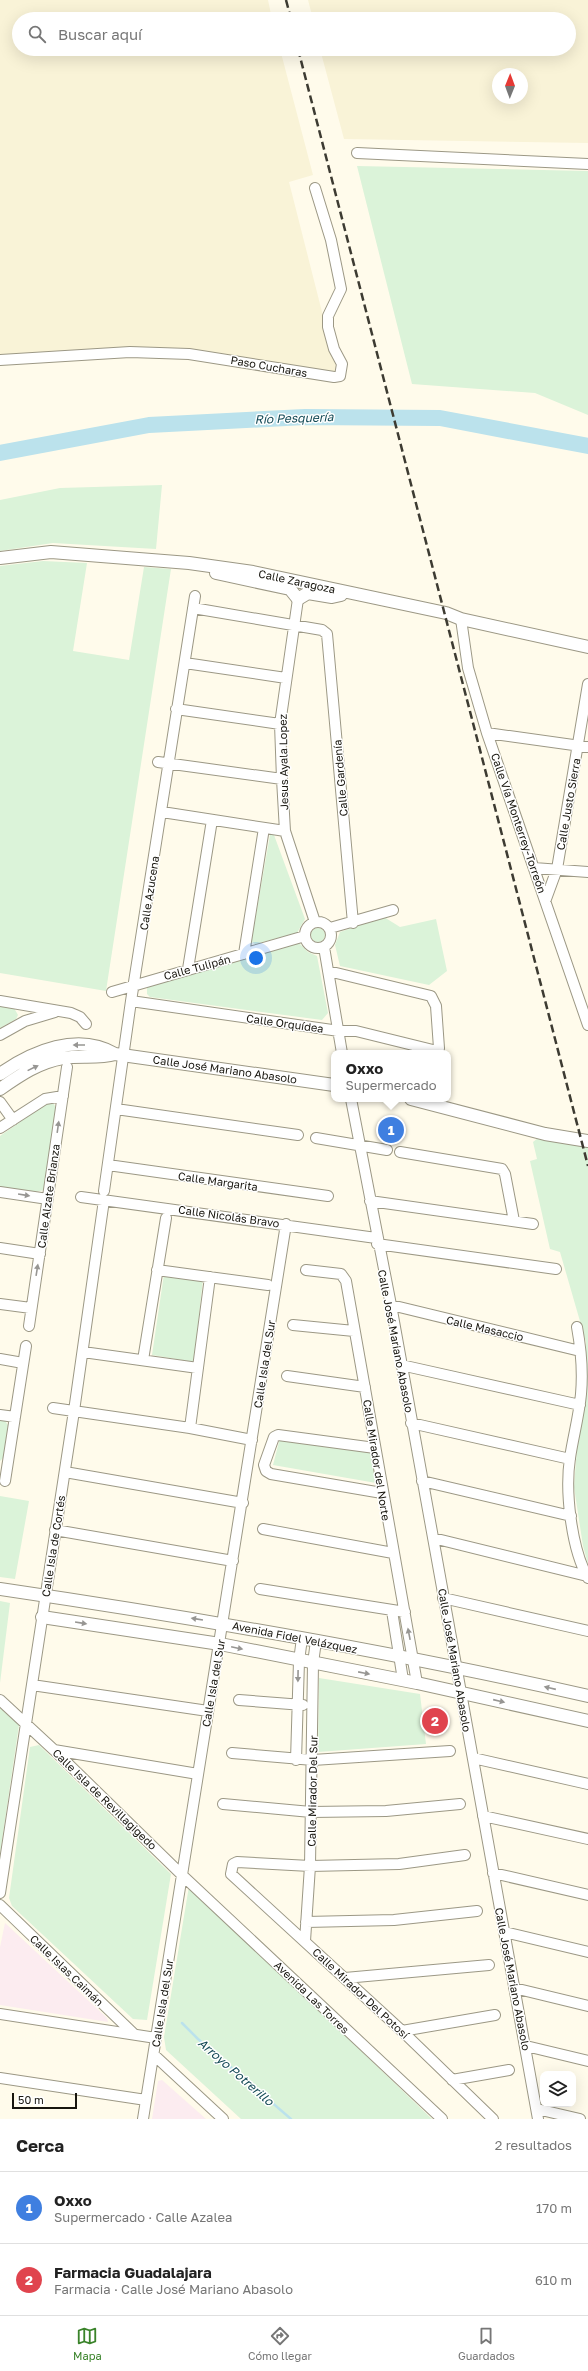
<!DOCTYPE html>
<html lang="es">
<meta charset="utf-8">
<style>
:root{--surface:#fff;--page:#f2f2f2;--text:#222;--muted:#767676;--line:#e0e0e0;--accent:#3a832a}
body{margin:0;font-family:"Golos Text",sans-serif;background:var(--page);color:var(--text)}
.controls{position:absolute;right:12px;bottom:12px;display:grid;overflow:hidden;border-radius:8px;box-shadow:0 4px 16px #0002}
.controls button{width:36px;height:36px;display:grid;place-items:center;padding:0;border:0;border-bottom:1px solid var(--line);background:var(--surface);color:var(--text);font:20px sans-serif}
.compass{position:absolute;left:492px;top:68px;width:36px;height:36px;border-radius:50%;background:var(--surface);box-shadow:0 4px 16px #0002;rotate:1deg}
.scale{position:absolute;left:12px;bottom:10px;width:65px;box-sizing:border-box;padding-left:4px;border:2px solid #17150e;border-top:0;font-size:11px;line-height:14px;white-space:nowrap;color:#17150e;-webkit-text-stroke:3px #fff;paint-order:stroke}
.you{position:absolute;left:256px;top:958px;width:14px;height:14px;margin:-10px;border:3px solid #fff;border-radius:50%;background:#1a73e8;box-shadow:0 0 0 6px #1a73e833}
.badge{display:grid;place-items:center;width:26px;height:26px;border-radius:50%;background:var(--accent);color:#fff;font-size:13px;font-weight:700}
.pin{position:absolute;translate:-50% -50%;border:2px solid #fff;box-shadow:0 1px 4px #0006}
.popup{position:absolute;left:331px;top:1050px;width:120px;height:52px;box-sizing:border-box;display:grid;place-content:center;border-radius:8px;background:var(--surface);filter:drop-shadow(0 1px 3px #0005);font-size:13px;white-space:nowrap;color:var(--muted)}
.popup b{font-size:15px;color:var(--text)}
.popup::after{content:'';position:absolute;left:50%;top:100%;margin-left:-8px;border:8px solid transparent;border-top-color:var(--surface)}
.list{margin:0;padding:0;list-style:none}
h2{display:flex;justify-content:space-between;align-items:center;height:52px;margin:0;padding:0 16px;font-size:17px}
h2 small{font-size:13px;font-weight:400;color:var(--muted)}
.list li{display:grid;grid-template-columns:26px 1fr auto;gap:12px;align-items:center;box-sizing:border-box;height:72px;padding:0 16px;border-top:1px solid var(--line)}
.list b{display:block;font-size:15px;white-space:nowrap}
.list p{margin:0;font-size:13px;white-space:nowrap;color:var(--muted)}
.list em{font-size:13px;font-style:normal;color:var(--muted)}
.icon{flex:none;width:22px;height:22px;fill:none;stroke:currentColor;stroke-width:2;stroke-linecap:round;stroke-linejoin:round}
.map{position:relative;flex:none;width:588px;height:2119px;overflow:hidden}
.search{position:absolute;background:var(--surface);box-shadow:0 4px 16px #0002;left:12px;right:12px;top:12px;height:44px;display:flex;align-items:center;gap:10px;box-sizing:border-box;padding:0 14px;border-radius:22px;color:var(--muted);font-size:15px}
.sheet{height:196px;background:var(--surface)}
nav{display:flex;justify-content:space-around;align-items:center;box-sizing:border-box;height:56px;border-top:1px solid var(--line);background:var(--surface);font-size:11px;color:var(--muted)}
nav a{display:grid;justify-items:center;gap:2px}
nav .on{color:var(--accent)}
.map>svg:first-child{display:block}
.built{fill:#f9f3d7;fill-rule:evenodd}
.education{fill:#fcecf0}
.green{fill:#dbf3d9}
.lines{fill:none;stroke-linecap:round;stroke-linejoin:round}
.stream{stroke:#bbe2ec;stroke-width:2.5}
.river{stroke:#bbe2ec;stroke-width:16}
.minor-casing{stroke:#9c9885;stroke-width:12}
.tertiary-casing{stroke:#9c9885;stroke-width:14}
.minor{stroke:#fff;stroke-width:10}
.tertiary{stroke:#fff;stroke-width:12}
.rail{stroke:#3d3b32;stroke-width:2.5;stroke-dasharray:8 4;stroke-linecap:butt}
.oneway{fill:#979693}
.labels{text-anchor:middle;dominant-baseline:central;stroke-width:3;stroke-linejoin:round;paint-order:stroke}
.street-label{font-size:11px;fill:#17150e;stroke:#fff}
.water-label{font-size:12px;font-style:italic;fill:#124955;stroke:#fff}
</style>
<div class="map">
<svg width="588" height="2119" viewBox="0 0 588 2119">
<rect width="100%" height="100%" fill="#fffbeb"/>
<!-- built -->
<path class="built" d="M0,0H268L272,19H19V49H280L313,175L289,182L338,375L152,351L0,356Z
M308,0H588V143L344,139L320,49H569V19H313ZM498,74H522V98H498Z"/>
<!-- education -->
<path class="education" d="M5,1923L107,2018L108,2022L0,2005V1947Z
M162,2080L206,2119H152L158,2081Z"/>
<!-- green -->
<path class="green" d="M357,166L588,171V415L535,393L412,384Z
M162,485L156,549L53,543L0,551V500L60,488Z
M43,561L87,563L73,651L129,660L144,567L171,569L106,991L0,973V566Z
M270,835H274L305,919L297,933L255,944L252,942V937Z
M384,917L400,927L436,919L447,971L429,985L340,966L335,945L340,932Z
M311 935a7 7 0 1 1 14 0a7 7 0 1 1-14 0Z
M299,943L308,952L317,956L328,1013L322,1020L150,997L147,994V987Z
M0,1005L14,1008L18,1015L16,1019L0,1028Z
M47,1103L54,1104L56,1109L44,1190L35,1192L0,1187V1136Z
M538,1138L588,1147V1564L583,1546L574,1487L577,1448L586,1399V1342L560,1252L550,1249L530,1161L537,1159L533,1142Z
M164,1274L203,1279L194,1362L152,1355Z
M0,1420L5,1421L8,1425L3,1458L0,1461Z
M280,1438L370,1451L376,1483L273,1465Z
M0,1496L29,1501L15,1579L0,1577Z
M0,1601L10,1603L0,1683Z
M319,1678L420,1694L426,1744L318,1752Z
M0,1708L19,1725L0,1854Z
M39,1745L171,1874L147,2020L133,2019L12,1906L9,1898L30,1747Z
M189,1886L432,2119H241L166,2050L164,2037Z"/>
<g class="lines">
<!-- stream -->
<path class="stream" d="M182,2023L198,2039L291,2119"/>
<!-- river -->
<path class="river" d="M0,453L149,425L305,417L440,418L588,446"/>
<defs>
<path id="minor" d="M357,153L588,164
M0,360L130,352L189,354L334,377L340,376L342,364L334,349L328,327V316L341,289L331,240L315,188
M298,599L280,724L282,779L285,831L315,922
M193,608L322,630L327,634L353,923
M461,619L468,668L487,733L588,1025
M185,663L286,678
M176,709L280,724
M487,733L588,747
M158,762L282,779
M162,812L285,831
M534,868L588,872
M546,899L557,869L588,684
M305 935a13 13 0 1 1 26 0a13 13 0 1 1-26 0Z
M330,928L393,910
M324,947L342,1053
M244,954L264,828
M188,969L212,820
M112,992L305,936
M0,1001L71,1013L80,1017L86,1024
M131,1001L339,1031H356L433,1050L439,1048L436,1006L431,996L328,971
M0,1035L25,1021L55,1012
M351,1099L391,1305L538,2119
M0,1102L13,1120
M116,1109L298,1135
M0,1128L45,1099L63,1096
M316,1138L387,1150
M400,1152L502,1169L505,1174L514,1221
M108,1165L328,1196
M104,1191L131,1001L195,596
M0,1192L48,1199
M81,1197L376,1238
M370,1201L533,1224
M377,1244L556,1269
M0,1248L40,1254
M157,1270L268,1285
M306,1270L341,1274L346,1281L417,1683
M0,1304L31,1308
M391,1305L580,1351
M293,1325L354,1331
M29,1326L67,1067
M577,1327C581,1349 583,1372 581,1394C579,1416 573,1437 570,1458C565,1491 571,1548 588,1578
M83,1352L198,1368
M0,1359L23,1363
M143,1360L166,1218
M401,1365L580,1405
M287,1376L365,1387
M53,1408L190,1428L252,1440
M0,1415L15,1417
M411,1423L570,1459
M190,1428L210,1277
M375,1448L278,1435L274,1437L264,1465L266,1471L271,1474L382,1493
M65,1472L243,1503
M5,1481L26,1346
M422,1481L571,1516
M263,1529L393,1553
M55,1530L233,1561
M433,1538L587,1576
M260,1589L405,1612
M443,1598L588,1631
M392,1611L403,1680
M32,1685L208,1711
M0,1700L54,1750L182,1875L442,2119
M239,1700L303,1705
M54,1750L198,1774
M232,1753L313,1760L450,1751
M473,1758L588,1784
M296,1760L299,1661L302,1638
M223,1804L311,1812L386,1811L460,1804
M483,1816L588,1839
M465,1855L399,1864L310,1866L237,1862L233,1864L231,1874L402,2031L493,2119
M493,1873L588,1895
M0,1893L74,1411L104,1200
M0,1905L134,2034
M306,1922L394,1920L477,1911
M504,1932L588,1952
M305,1941L310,1866L313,1663L316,1641
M345,1978L489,1965
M514,1988L588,2006
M0,2014L156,2038
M402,2031L495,2015
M526,2046L588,2061
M154,2055L223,2119
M0,2078L146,2100
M452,2080L509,2070
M537,2109L580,2119
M143,2119L286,1224"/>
<path id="tertiary" d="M0,558L51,552L189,563L253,572L446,613L461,619L588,647
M216,573L290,589L298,599
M298,599L308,593L332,597L341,595
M0,1074C33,1051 78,1032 115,1054L334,1085
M0,1089C20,1075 39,1062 63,1058C81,1055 98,1059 115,1054
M411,1099L545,1134L588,1141
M0,1589C197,1618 394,1652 588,1696
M42,1617L220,1644L417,1683L588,1721"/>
</defs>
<!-- minor casing -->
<use href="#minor" class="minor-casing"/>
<!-- tertiary casing -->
<use href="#tertiary" class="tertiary-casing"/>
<!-- minor -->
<use href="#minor" class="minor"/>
<!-- tertiary -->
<use href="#tertiary" class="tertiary"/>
<!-- rail -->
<path class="rail" d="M286,0L291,19
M298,49L588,1166"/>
</g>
<!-- one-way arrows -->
<defs><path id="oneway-solid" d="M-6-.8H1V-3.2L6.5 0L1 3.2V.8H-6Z"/></defs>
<g class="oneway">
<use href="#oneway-solid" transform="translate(79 1045) rotate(180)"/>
<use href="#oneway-solid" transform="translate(33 1068) rotate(-26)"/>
<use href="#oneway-solid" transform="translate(58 1127) rotate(-82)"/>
<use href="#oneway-solid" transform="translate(24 1195) rotate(9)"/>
<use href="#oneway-solid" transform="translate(37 1270) rotate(-81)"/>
<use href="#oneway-solid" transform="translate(197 1619) rotate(-171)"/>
<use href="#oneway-solid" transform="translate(81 1623) rotate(9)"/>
<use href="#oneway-solid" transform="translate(409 1634) rotate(-101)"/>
<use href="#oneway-solid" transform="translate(237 1648) rotate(12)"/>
<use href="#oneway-solid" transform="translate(364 1673) rotate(11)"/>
<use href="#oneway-solid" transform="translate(298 1676) rotate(91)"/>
<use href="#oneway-solid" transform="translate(550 1688) rotate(-167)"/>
<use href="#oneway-solid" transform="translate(499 1701) rotate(13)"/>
</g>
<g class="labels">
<!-- street labels -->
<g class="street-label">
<text transform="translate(269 366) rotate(10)">Paso Cucharas</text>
<text transform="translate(297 581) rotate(12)">Calle Zaragoza</text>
<text transform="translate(283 762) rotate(-91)">Jesus Ayala Lopez</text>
<text transform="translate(340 778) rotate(-95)">Calle Gardenía</text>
<text transform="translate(568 804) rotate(-80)">Calle Justo Sierra</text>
<text transform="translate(519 823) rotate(71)">Calle Vía Monterrey-Torreón</text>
<text transform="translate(149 893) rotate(-81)">Calle Azucena</text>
<text transform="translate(197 967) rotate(-15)">Calle Tulipán</text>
<text transform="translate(285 1023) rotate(8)">Calle Orquídea</text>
<text transform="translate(225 1069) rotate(8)">Calle José Mariano Abasolo</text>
<text transform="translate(218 1181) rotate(8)">Calle Margarita</text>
<text transform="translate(48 1196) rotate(-82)">Calle Alzate Brianza</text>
<text transform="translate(229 1216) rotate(8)">Calle Nicolás Bravo</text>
<text transform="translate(485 1328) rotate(13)">Calle Masaccio</text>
<text transform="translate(396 1341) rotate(79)">Calle José Mariano Abasolo</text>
<text transform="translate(264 1364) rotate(-81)">Calle Isla del Sur</text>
<text transform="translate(377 1460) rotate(81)">Calle Mirador del Norte</text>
<text transform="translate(53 1546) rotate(-81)">Calle Isla de Cortés</text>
<text transform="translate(295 1637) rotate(11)">Avenida Fidel Velázquez</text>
<text transform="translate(455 1660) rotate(80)">Calle José Mariano Abasolo</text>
<text transform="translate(213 1683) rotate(-80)">Calle Isla del Sur</text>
<text transform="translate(312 1791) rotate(-89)">Calle Mirador Del Sur</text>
<text transform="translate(105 1799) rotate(44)">Calle Isla de Revillagigedo</text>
<text transform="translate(67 1970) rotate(44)">Calle Islas Caimán</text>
<text transform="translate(513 1979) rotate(79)">Calle José Mariano Abasolo</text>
<text transform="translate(361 1993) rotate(43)">Calle Mirador Del Potosí</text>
<text transform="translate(312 1997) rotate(44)">Avenida Las Torres</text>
<text transform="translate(162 2003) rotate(-81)">Calle Isla del Sur</text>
</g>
<!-- water labels -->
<g class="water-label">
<text transform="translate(294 418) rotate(-2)">Río Pesquería</text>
<text transform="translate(236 2072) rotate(41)">Arroyo Potrerillo</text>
</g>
</g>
</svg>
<div class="controls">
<button><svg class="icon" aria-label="layers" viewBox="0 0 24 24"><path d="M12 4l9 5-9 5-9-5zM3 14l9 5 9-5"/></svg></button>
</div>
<svg class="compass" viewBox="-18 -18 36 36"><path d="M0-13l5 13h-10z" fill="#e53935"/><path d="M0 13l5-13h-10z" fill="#767676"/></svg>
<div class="scale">50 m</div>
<div class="you"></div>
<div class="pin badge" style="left:391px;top:1130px;background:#3f7fe0">1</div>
<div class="popup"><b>Oxxo</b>Supermercado</div>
<div class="pin badge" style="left:435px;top:1721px;background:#e0444e">2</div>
<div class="search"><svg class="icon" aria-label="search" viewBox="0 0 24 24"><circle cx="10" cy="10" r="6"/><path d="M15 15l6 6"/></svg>Buscar aquí</div>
</div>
<section class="sheet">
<h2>Cerca<small>2 resultados</small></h2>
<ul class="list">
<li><span class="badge" style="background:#3f7fe0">1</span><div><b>Oxxo</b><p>Supermercado · Calle Azalea</p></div><em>170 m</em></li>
<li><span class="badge" style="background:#e0444e">2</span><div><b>Farmacia Guadalajara</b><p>Farmacia · Calle José Mariano Abasolo</p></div><em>610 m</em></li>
</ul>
</section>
<nav>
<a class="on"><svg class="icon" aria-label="map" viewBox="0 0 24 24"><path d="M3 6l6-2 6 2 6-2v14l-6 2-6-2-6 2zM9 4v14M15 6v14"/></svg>Mapa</a>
<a><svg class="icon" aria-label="directions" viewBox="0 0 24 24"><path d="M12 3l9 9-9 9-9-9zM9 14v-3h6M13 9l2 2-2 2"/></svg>Cómo llegar</a>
<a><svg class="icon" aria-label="saved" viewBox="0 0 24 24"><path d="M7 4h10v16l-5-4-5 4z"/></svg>Guardados</a>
</nav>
